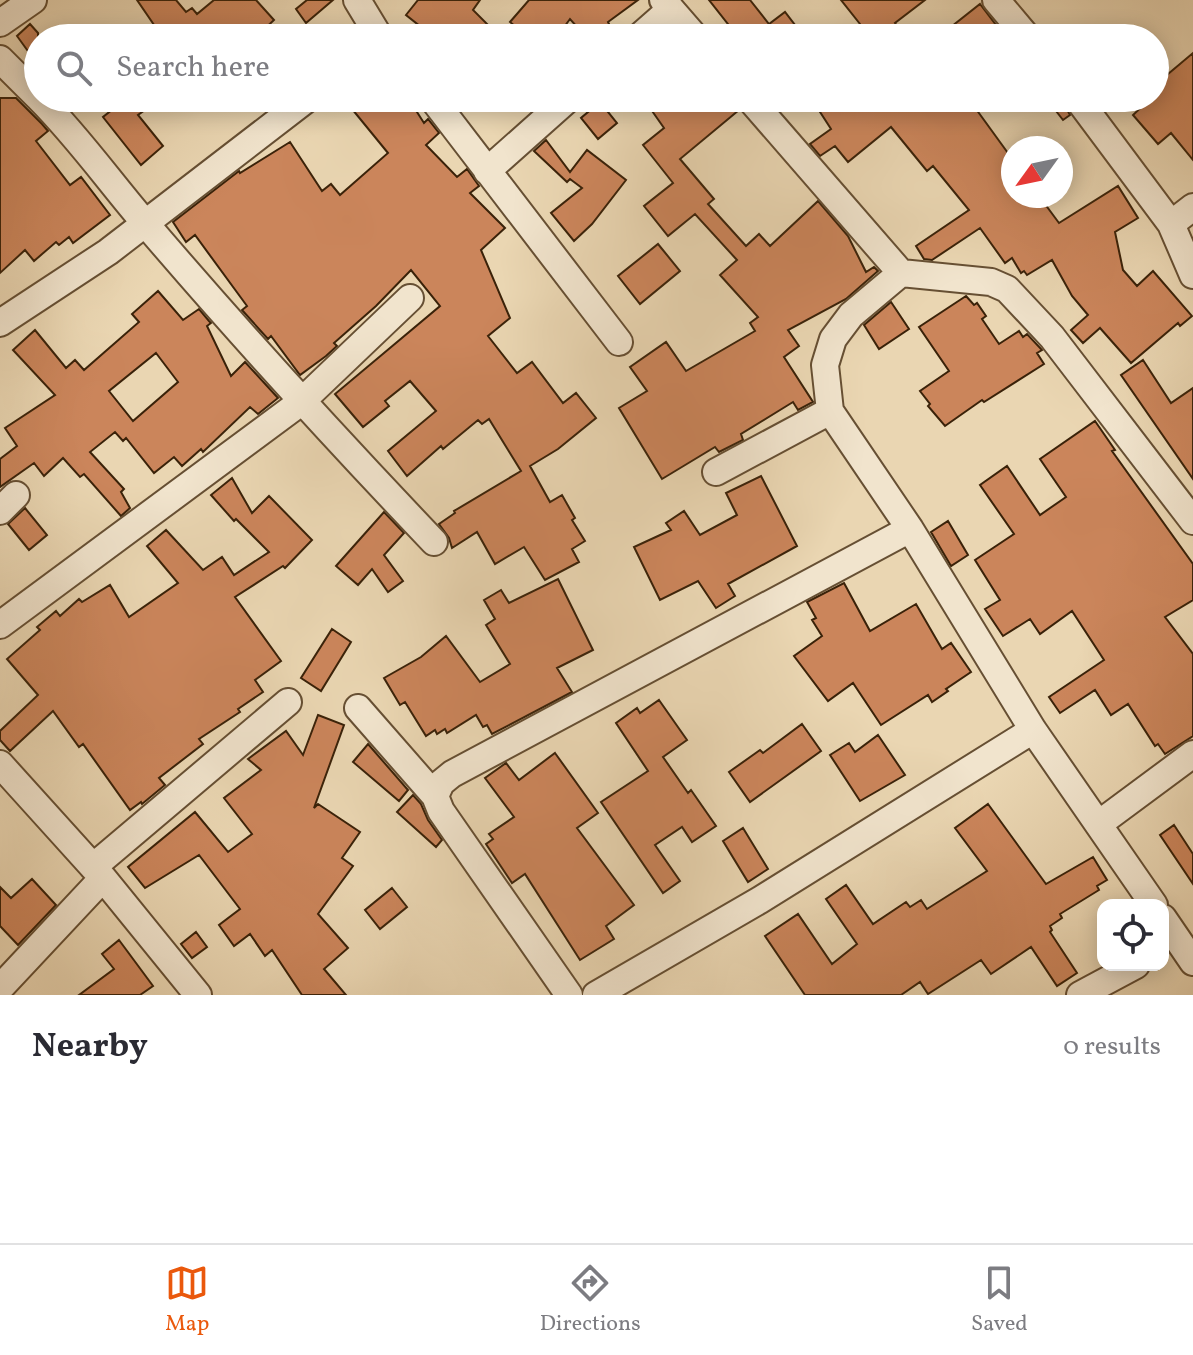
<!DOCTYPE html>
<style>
:root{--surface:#fff;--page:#f2f2f3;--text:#2b2b33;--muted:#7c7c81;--line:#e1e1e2;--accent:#ea580c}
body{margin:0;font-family:Vollkorn,serif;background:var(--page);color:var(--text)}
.controls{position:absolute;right:24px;bottom:24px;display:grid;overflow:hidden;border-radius:16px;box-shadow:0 4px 20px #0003}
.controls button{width:72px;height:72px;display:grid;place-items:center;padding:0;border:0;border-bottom:2px solid var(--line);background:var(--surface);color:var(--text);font:40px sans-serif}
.compass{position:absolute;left:1001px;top:136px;width:72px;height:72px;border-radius:50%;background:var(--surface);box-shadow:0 4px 20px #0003;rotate:237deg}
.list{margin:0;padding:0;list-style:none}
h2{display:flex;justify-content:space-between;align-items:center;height:104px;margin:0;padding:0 32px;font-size:34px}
h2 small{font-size:26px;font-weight:400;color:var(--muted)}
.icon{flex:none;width:44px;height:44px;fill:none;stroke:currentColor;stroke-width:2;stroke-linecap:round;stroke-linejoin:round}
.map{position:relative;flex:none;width:1193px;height:995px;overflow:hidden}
.search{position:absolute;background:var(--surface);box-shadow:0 4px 20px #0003;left:24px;right:24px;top:24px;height:88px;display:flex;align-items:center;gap:20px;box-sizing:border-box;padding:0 28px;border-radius:44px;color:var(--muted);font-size:30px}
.sheet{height:248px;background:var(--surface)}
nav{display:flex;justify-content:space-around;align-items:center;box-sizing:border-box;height:112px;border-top:2px solid var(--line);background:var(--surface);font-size:22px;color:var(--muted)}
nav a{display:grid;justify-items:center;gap:4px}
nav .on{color:var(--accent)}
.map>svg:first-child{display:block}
.building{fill:#cb855b;stroke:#3a2209;stroke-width:2;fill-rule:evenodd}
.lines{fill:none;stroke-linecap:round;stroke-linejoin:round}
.minor-casing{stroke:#664f33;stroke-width:30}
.minor{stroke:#f1e4cd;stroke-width:26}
</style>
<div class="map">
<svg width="1193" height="995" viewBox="0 0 1193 995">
<rect width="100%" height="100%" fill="#ead6b2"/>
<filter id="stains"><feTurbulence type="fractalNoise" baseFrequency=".0025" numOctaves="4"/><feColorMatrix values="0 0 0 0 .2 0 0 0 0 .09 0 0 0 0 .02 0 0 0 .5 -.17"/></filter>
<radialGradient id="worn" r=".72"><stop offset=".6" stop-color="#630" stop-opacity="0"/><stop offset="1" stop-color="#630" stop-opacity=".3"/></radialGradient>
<!-- building -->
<path class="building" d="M137,0H176L186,12L192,8L197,14L214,0H256L274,20L255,38H163Z
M307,0H333L306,23L296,9Z
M418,0H480L473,10L501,38H420L426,31L406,15Z
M529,0H638L608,22L613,32L605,38H587L570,19L556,38H529L510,22Z
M709,0H750L769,24L785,12L805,38H739Z
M841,0H925L895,23L906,38H841L860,24Z
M980,4L999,29L987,38H937Z
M30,24L38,33V65L17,36Z
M1193,53V160L1171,133L1158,144L1133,115L1151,98H1155V85Z
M0,98H16L42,124L48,131L36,141L70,185L81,177L110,215L73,243L69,237L59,245L56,242L34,261L25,250L0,273Z
M127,98H162L138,115L163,146L141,165L103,117Z
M343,98H408L424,123L428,119L439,133L426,145L457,177L467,169L479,186L470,193L505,228L481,250L510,318L488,336L517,373L532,362L563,403L576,393L596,418L558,449L530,466L550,502L562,495L575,518L572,520L585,541L572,549L579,562L545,580L524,547L495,564L477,532L452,548L449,538L439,524L455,513L454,511L521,471L489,419L482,424L478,420L443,449L441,446L407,476L388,451L436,411L410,381L385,401L389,406L363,427L335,394L440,306L411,270L376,306L334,343L337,346L326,356L300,375L271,336L268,339L242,310L247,306L195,235L186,242L173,222L239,171L240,173L290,142L322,191L331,184L340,195L388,153Z
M643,98H733L739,110L680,159L714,199L708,204L746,246L759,234L770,246L818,201L848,236L866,272L874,267L878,271L846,299L788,330L799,346L784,357L813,402L798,410L793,402L741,434L743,440L719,452L715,447L662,479L619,408L647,391L630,367L666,342L686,371L755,331L750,323L758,317L720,275L737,260L695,214L668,236L644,206L673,183L643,145L664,128Z
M811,98H968L1013,160V196H1039L1059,223L1118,186L1138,218L1115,232L1123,270L1137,286L1153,271L1192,316L1180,326L1178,323L1131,363L1100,328L1083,343L1071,330L1088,315L1072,296L1052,260L1027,275L1024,271L1021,273L1012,258L1005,263L980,228L932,260L924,259L916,246L969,210L933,166L927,171L891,127L848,162L835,146L820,156L810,144L831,129Z
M1046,98H1061L1070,115L1063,120Z
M600,102L617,123L598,139L581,118Z
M546,140L570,172L587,150L626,180L592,224L574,241L551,213L582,188L570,179L567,182L534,151Z
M658,244L680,271L640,304L618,276Z
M158,291L183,320L199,309L209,321L211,323L207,326L231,376L245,362L278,398L258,414L250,407L203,452L201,449L182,466L174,457L154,473L126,438L123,441L115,432L90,452L124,489L121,492L130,508L121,516L84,474L80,477L63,458L44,476L34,463L0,487V459L17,446L5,428L55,395L13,350L35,330L66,368L75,360L84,370L139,322L132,314ZM156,353L178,382L133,421L109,391Z
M966,296L974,305L977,303L986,316L982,319L999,344L1019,331L1023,337L1027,334L1042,350L1037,353L1044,364L984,402L982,400L945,426L928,406L930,404L920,391L949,371L919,327Z
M891,302L909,329L879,349L864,325Z
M1143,360L1171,403L1193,388V479L1121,375Z
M1095,421L1115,450L1112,451L1193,564V600L1165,617L1193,654V736L1165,754L1158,744L1155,746L1128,704L1111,715L1095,690L1060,713L1049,697L1104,660L1072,611L1040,634L1030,619L1003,636L985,609L1000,600L975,560L1014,534L980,485L1007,466L1040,515L1066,497L1040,459Z
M761,476L797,546L728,584L735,596L716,608L698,581L660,600L634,547L671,530L666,523L684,511L700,535L737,515L726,493Z
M232,478L252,513L269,496L312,540L285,568L283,566L235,597L281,661L255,680L263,692L238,709L240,712L199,739L203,744L159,778L165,785L142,804L141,802L130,810L83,744L79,747L53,711L10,751L0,740V731L38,695L7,659L40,630L37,627L56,611L60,616L79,599L82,602L110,585L129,617L178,583L147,546L166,530L203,570L222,557L234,575L269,552L236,519L234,521L211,495Z
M25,508L47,535L29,550L8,524Z
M384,512L404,533L384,555L403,581L388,592L372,569L358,585L336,566Z
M948,521L968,555L951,566L931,532Z
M558,579L593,650L557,668L572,692L492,734L487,725L483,727L476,715L447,733L445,729L437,734L435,730L426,736L405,702L400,705L384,678L421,657L446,636L480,682L510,664L486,625L495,619L484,600L501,590L509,603Z
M844,583L870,631L916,604L942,649L951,643L971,672L946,689L948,691L932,702L928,695L881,725L853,683L828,701L794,656L822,636L812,620L816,618L807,602Z
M332,629L351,642L321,691L301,678Z
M659,700L687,740L663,757L688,793L691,790L716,826L692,842L682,827L655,845L680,881L663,893L601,802L648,771L616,723L637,708L640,713Z
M318,715L344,725L314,808L318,804L360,832L342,858L353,866L318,914L348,948L324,969L346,995H302L272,950L265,956L250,934L234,946L219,925L240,909L199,855L145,888L128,867L195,812L228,852L252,834L224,798L261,770L248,759L286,731L303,755Z
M802,724L821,751L750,802L729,772L760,750L763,753Z
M878,735L905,775L860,801L830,755L849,743L855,752Z
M368,744L408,790L399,801L353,762Z
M555,753L598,813L577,828L634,905L606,926L614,939L580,960L525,874L512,883L486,844L493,839L489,834L514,817L485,778L506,763L519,780Z
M413,795L421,804L428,820L442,840L436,847L397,812Z
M988,804L1046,884L1093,857L1107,880L1097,886L1099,890L1060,914L1062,918L1050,926L1052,930L1050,932L1077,973L1057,986L1031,947L991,974L981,960L928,994L920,982L901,995H805L765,936L798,914L832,964L857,944L826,899L846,885L873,924L906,902L910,907L921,900L927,909L987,871L955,828Z
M1174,825L1193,854V884L1160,835Z
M743,828L768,869L748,882L723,841Z
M32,879L56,905L18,945L0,926V887L11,898Z
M392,888L407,907L380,929L365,910Z
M196,932L207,947L192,958L181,944Z
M119,940L153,986L140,995H79L114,969L102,954Z"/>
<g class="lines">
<defs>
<path id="minor" d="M357,0L380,38
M663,0L696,38
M996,0L1028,38
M0,23L33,0
M638,38L671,9
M0,59L38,97
M39,98C78,137 109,181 145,223C238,332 335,438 434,542
M432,98L619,342
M749,98L901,273L991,282L1007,289L1052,337L1193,521
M1077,98L1171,224L1193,275
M487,171L569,98
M1171,224L1193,207
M901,273L851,315L833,339L825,365L830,411L910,529L1033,730L1154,905
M0,323L108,252L308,98
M716,472L830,411
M0,511L16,495
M0,625L301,402L410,298
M358,708L435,796
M0,764L103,878L198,995
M1100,823L1193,754
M93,867L288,702
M1163,918L1193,962
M0,988L103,878
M569,995L441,811L435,796L441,783L452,774L910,529
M596,995L760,900L1033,730
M1080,995L1136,965"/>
</defs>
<!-- minor casing -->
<use href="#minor" class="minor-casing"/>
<!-- minor -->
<use href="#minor" class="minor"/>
</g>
<rect width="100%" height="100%" filter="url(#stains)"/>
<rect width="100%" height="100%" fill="url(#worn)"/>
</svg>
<div class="controls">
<button><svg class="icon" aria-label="locate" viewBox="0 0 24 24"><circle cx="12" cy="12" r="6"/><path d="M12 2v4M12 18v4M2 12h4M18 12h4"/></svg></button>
</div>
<svg class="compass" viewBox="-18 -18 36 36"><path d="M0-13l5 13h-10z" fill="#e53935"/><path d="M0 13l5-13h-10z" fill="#7c7c81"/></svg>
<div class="search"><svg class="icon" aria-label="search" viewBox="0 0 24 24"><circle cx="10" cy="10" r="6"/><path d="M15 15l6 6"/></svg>Search here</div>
</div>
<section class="sheet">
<h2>Nearby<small>0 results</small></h2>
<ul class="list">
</ul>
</section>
<nav>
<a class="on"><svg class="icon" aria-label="map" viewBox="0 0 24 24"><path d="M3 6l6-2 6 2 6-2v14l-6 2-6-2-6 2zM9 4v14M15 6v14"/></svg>Map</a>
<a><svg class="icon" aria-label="directions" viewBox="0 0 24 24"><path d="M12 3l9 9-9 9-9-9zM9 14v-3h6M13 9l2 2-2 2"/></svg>Directions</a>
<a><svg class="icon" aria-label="saved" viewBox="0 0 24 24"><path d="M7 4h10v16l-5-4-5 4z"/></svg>Saved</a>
</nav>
